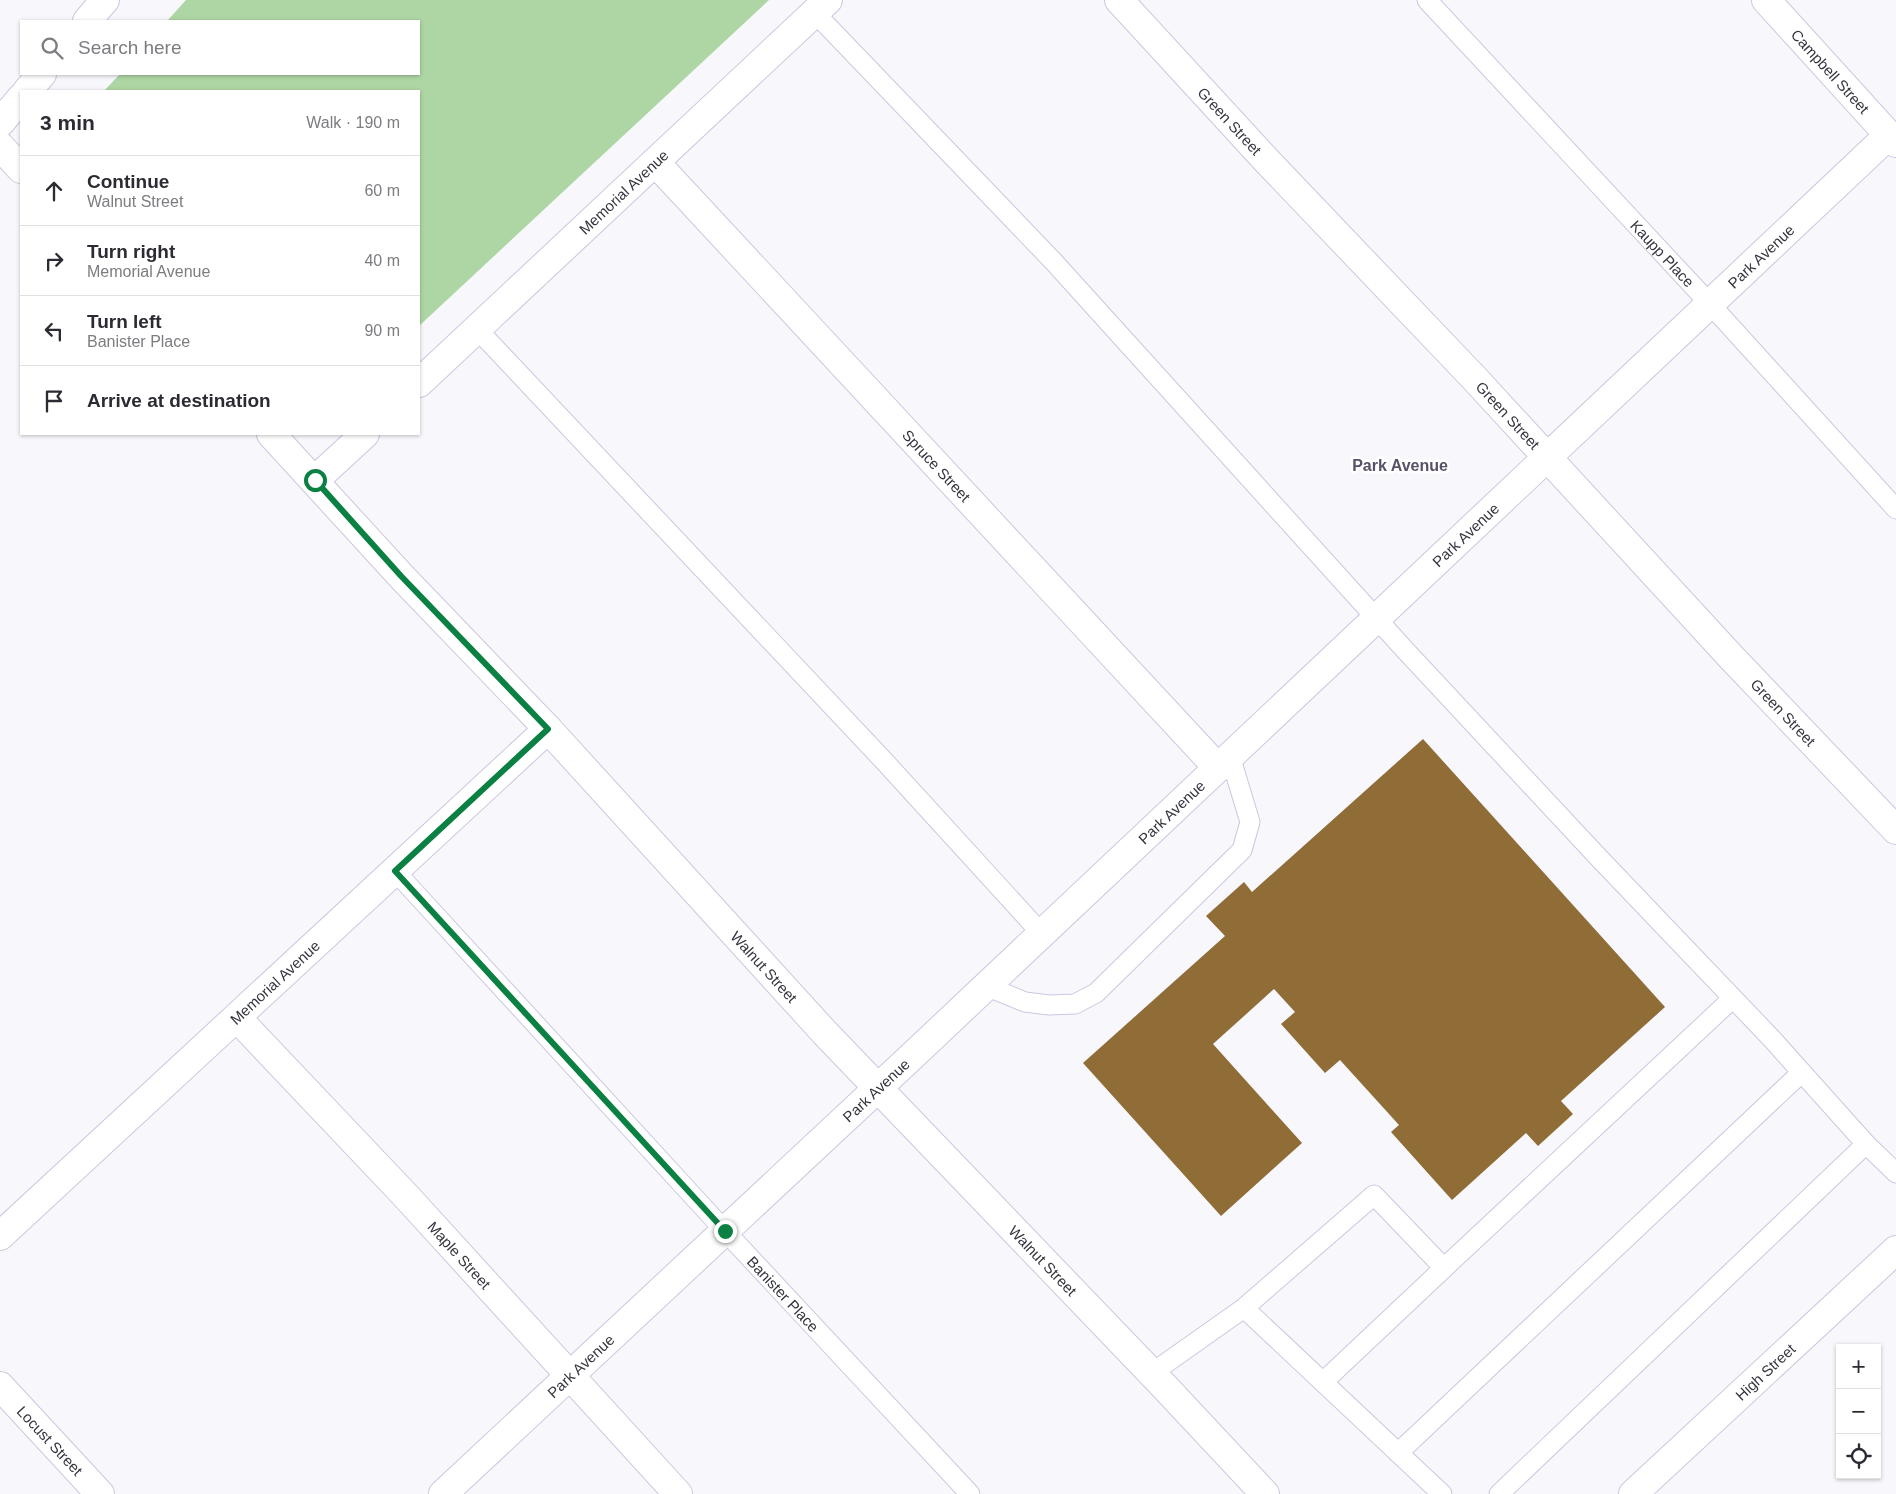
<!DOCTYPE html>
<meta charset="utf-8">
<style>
:root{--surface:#fff;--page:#f2f2f3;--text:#2b2b33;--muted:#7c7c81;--line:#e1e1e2}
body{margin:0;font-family:Arial,sans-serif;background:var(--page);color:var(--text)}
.controls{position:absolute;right:15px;bottom:15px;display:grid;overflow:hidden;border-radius:0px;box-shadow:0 1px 4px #0004}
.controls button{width:45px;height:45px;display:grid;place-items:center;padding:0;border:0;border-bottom:1px solid var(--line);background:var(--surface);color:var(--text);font:25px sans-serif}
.stop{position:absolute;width:15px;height:15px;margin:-11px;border:4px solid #0b8043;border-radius:50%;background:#fff}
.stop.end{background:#0b8043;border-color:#fff;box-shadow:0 1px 5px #0008}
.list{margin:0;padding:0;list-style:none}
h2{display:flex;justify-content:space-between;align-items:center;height:65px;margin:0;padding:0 20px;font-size:21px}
h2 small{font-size:16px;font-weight:400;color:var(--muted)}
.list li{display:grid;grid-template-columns:32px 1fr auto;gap:15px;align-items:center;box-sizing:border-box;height:70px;padding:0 20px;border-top:1px solid var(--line)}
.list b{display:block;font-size:19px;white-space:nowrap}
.list p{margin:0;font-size:16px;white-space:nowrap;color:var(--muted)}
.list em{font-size:16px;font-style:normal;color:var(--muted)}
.icon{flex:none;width:28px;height:28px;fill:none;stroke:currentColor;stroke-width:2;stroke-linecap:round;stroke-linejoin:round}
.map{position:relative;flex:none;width:1896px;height:1494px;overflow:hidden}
.search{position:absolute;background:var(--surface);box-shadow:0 1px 4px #0004;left:20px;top:20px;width:400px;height:55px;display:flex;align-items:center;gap:12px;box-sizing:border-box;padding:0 18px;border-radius:0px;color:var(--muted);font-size:19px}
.panel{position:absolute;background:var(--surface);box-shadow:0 1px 4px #0004;left:20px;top:90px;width:400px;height:345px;border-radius:0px}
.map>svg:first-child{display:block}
.green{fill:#aed6a4}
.building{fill:#906c36}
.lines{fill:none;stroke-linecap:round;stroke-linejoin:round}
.service-casing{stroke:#cdc6e1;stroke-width:21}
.minor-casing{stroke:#cdc6e1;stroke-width:30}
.tertiary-casing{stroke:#cdc6e1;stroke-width:30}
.secondary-casing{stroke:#cdc6e1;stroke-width:30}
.service{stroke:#fff;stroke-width:19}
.minor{stroke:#fff;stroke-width:28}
.tertiary{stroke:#fff;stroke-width:28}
.secondary{stroke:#fff;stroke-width:28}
.route{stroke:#0b8043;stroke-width:6}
.labels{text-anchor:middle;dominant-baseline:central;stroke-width:5;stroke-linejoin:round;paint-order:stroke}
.street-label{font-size:15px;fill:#37343e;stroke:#fff}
.neighbourhood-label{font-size:16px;font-weight:bold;fill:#575067;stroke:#fff}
</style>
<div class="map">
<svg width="1896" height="1494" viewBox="0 0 1896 1494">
<rect width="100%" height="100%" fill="#f8f7fc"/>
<!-- green -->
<path class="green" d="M186,0H769L419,326V91H104L120,74H419V21H167Z"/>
<!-- building -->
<path class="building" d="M1423,739L1665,1007L1561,1101L1573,1114L1538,1146L1526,1133L1452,1200L1391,1132L1399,1125L1340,1060L1325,1073L1281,1024L1295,1012L1274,989L1213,1044L1302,1143L1221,1216L1083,1063L1225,936L1206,916L1244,882L1252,892Z"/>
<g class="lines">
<defs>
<g id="service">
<path id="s1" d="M1427,0L1710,304L1896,509"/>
<path d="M815,13L1053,261L1405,650L1599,858L1772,1039L1866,1144L1896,1173"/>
<path d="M477,329L885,762L1042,934"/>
<path id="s2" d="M395,871L725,1231L970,1494"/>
<path d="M986,986L1025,1002L1049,1005L1075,1004L1096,993L1242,850L1250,822L1230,756"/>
<path d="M1244,1308L1442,1494"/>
<path d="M1152,1373L1244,1308L1374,1195L1444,1268L1732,999"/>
<path d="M1323,1382L1444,1268"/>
<path d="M1398,1453L1801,1073"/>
<path d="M1499,1494L1866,1144"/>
</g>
<g id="minor">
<path id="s3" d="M1119,0L1267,161L1476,380L1732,658L1896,830"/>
<path d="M0,146L21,169"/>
<path id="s4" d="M655,162L1218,768"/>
<path id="s5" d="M419,383L828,0"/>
<path id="s6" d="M271,434L401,576L548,729L825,1033L1162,1384L1265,1494"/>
<path d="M315,480L365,434"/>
<path id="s7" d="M237,1018L405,1195L678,1494"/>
<path id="s8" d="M0,1236L548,729"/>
<path id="s9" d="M0,1386L100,1494"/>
</g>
<g id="tertiary">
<path id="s10" d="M1766,0L1896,143"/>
<path d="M87,21L105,0"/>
<path d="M27,91L42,74"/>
<path d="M0,123L21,98"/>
<path id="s11" d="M443,1494L909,1059L1889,135"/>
</g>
<g id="secondary">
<path id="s12" d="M1633,1494L1896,1250"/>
</g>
</defs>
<!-- service casing -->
<use href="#service" class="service-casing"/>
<!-- minor casing -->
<use href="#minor" class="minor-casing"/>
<!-- tertiary casing -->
<use href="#tertiary" class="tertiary-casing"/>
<!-- secondary casing -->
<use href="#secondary" class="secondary-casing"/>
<!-- service -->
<use href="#service" class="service"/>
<!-- minor -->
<use href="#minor" class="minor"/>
<!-- tertiary -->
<use href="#tertiary" class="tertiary"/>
<!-- secondary -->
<use href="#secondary" class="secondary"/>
</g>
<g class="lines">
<!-- route -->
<path class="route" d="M315,480L401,576L548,729L395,871L725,1231"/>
</g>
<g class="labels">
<!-- street labels -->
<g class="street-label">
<text stroke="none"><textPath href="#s10" startOffset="96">Campbell Street</textPath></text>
<text stroke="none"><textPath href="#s3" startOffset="164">Green Street</textPath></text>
<text stroke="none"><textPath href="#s5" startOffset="280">Memorial Avenue</textPath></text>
<text stroke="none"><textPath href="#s1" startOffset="346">Kaupp Place</textPath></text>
<text stroke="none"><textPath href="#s11" startOffset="1808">Park Avenue</textPath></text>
<text stroke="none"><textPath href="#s3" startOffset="569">Green Street</textPath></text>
<text stroke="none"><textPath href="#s4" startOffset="414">Spruce Street</textPath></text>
<text stroke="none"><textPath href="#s11" startOffset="1402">Park Avenue</textPath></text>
<text stroke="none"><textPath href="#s3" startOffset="974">Green Street</textPath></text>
<text stroke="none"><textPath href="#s11" startOffset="998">Park Avenue</textPath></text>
<text stroke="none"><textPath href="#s6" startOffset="726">Walnut Street</textPath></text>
<text stroke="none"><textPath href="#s8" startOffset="374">Memorial Avenue</textPath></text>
<text stroke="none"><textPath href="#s11" startOffset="592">Park Avenue</textPath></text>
<text stroke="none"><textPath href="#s7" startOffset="325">Maple Street</textPath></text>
<text stroke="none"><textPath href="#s6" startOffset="1131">Walnut Street</textPath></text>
<text stroke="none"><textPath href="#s2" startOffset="574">Banister Place</textPath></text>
<text stroke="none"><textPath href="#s11" startOffset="188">Park Avenue</textPath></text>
<text stroke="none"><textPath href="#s12" startOffset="180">High Street</textPath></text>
<text stroke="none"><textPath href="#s9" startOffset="74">Locust Street</textPath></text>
</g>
<!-- neighbourhood labels -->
<g class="neighbourhood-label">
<text x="1400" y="465">Park Avenue</text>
</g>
</g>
</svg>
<div class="controls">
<button>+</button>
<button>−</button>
<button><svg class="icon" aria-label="locate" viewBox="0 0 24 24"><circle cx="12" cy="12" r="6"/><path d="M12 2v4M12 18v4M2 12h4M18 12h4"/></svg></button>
</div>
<div class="stop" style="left:315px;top:480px"></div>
<div class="stop end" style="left:725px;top:1231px"></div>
<div class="search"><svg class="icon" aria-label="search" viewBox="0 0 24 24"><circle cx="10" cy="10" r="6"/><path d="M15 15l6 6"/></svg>Search here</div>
<section class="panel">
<h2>3 min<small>Walk · 190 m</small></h2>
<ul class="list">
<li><svg class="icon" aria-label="ahead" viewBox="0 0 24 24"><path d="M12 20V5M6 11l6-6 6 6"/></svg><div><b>Continue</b><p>Walnut Street</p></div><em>60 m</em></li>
<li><svg class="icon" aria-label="right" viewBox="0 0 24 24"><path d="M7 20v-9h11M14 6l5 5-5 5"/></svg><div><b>Turn right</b><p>Memorial Avenue</p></div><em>40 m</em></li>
<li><svg class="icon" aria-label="left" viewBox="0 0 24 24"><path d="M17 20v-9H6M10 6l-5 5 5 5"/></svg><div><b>Turn left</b><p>Banister Place</p></div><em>90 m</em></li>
<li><svg class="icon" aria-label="arrive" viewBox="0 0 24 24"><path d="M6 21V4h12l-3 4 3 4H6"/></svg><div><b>Arrive at destination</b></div></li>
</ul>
</section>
</div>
